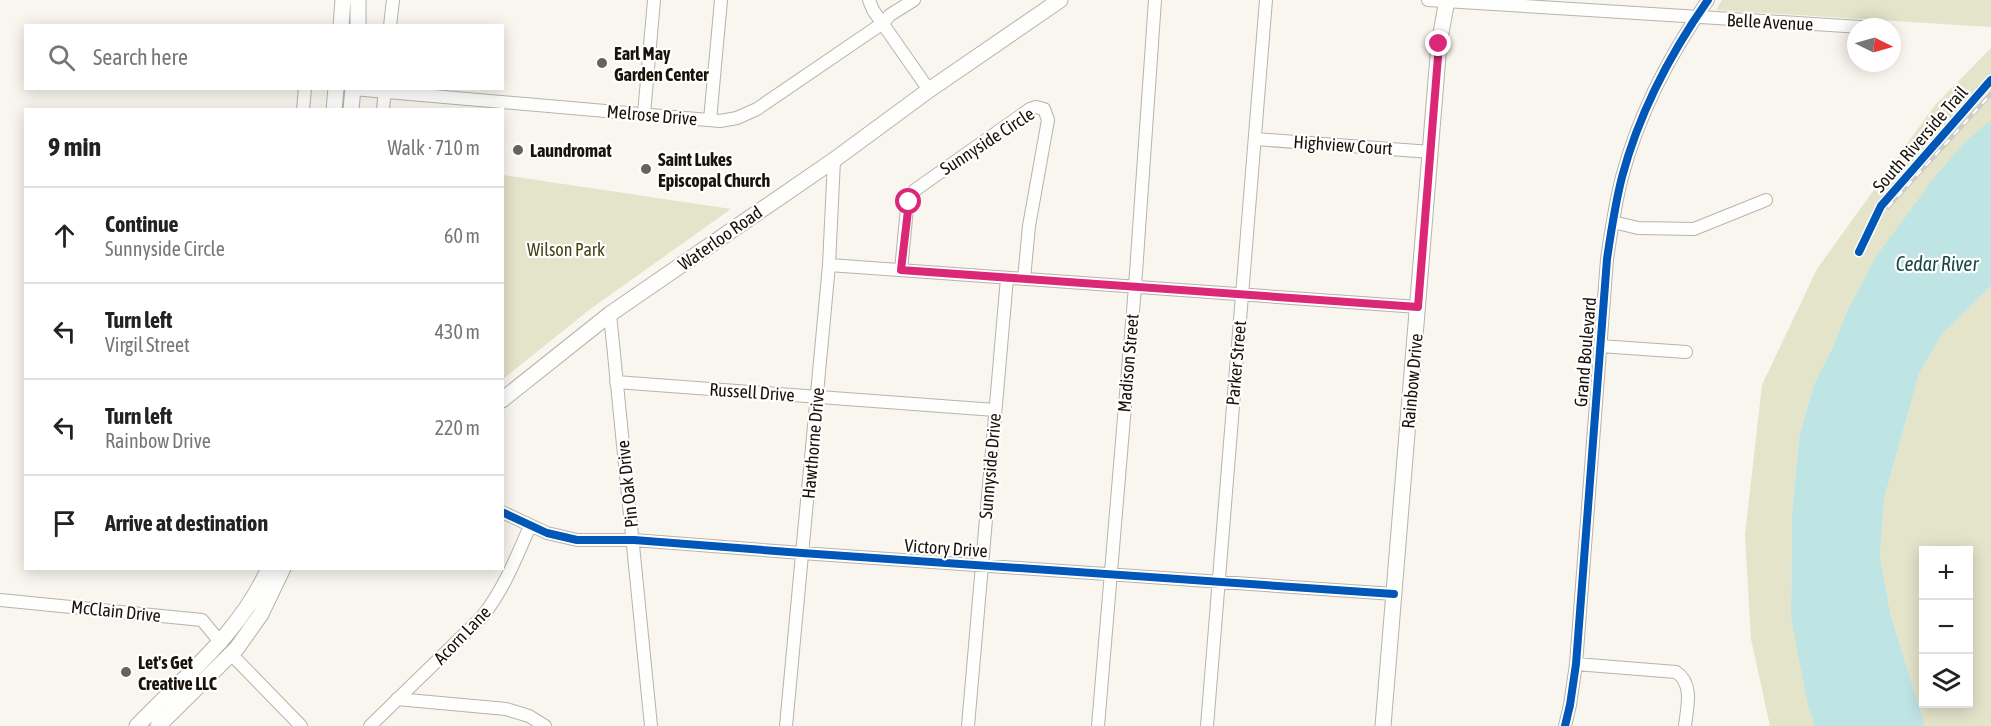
<!DOCTYPE html>
<meta charset="utf-8">
<style>
:root{--surface:#fff;--page:#f6f6f6;--text:#222;--muted:#767676;--line:#e0e0e0}
body{margin:0;font-family:"Asap Condensed",sans-serif;background:var(--page);color:var(--text)}
.controls{position:absolute;right:18px;bottom:18px;display:grid;overflow:hidden;border-radius:0px;box-shadow:0 3px 15px #0003}
.controls button{width:54px;height:54px;display:grid;place-items:center;padding:0;border:0;border-bottom:2px solid var(--line);background:var(--surface);color:var(--text);font:30px sans-serif}
.compass{position:absolute;left:1847px;top:18px;width:54px;height:54px;border-radius:50%;background:var(--surface);box-shadow:0 3px 15px #0003;rotate:95deg}
.stop{position:absolute;width:18px;height:18px;margin:-14px;border:4px solid #db2777;border-radius:50%;background:#fff}
.stop.end{background:#db2777;border-color:#fff;box-shadow:0 2px 6px #0008}
.list{margin:0;padding:0;list-style:none}
h2{display:flex;justify-content:space-between;align-items:center;height:78px;margin:0;padding:0 24px;font-size:26px}
h2 small{font-size:20px;font-weight:400;color:var(--muted)}
.list li{display:grid;grid-template-columns:39px 1fr auto;gap:18px;align-items:center;box-sizing:border-box;height:96px;padding:0 24px;border-top:2px solid var(--line)}
.list b{display:block;font-size:22px;white-space:nowrap}
.list p{margin:0;font-size:20px;white-space:nowrap;color:var(--muted)}
.list em{font-size:20px;font-style:normal;color:var(--muted)}
.icon{flex:none;width:33px;height:33px;fill:none;stroke:currentColor;stroke-width:2;stroke-linecap:round;stroke-linejoin:round}
.map{position:relative;flex:none;width:1991px;height:726px;overflow:hidden}
.search{position:absolute;background:var(--surface);box-shadow:0 3px 15px #0003;left:24px;top:24px;width:480px;height:66px;display:flex;align-items:center;gap:15px;box-sizing:border-box;padding:0 21px;border-radius:0px;color:var(--muted);font-size:22px}
.panel{position:absolute;background:var(--surface);box-shadow:0 3px 15px #0003;left:24px;top:108px;width:480px;height:462px;border-radius:0px}
.map>svg:first-child{display:block}
.green{fill:#e4e4cb;fill-rule:evenodd}
.water{fill:#bfe4e4}
.lines{fill:none;stroke-linecap:round;stroke-linejoin:round}
.minor-casing{stroke:#b8b3ab;stroke-width:14}
.major-casing{stroke:#b8b3ab;stroke-width:17}
.minor{stroke:#fefefd;stroke-width:12}
.major{stroke:#fefefd;stroke-width:15}
.rail-casing{stroke:#ceccca;stroke-width:4.5}
.rail{stroke:#fff;stroke-width:2;stroke-dasharray:7;stroke-linecap:butt}
.cycleway-casing{stroke:#fff;stroke-width:11}
.cycleway{stroke:#0057b8;stroke-width:8}
.route{stroke:#db2777;stroke-width:8}
.poi-dot{fill:#68625a;stroke:#fff;stroke-width:2}
.labels{text-anchor:middle;dominant-baseline:central;stroke-width:4.5;stroke-linejoin:round;paint-order:stroke}
.street-label{font-size:18px;fill:#1a130a;stroke:#fff}
.poi-label{font-size:18px;font-weight:bold;fill:#1a130a;stroke:#fff;text-anchor:start}
.park-label{font-size:18px;fill:#414414;stroke:#fff}
.water-label{font-size:20px;font-style:italic;fill:#17474a;stroke:#fff}
</style>
<div class="map">
<svg width="1991" height="726" viewBox="0 0 1991 726">
<rect width="100%" height="100%" fill="#f9f5ef"/>
<!-- green -->
<path class="green" d="M1722,0H1991V27L1716,10Z
M1991,48V124L1875,258L1847,311L1833,347L1814,384L1799,438L1792,513L1791,617L1824,726H1770L1751,639L1745,535L1762,385L1817,269L1935,105Z
M503,175L731,209L589,310L503,379Z
M1991,286V726H1925L1891,616L1880,558L1884,499L1919,374L1942,334ZM1924,550H1968V704H1924Z"/>
<!-- water -->
<path class="water" d="M1991,120V286L1942,334L1919,374L1884,499L1880,558L1891,616L1925,726H1815L1807,701L1791,617L1792,513L1799,438L1814,384L1833,347L1847,311L1875,258L1937,174L1965,142Z"/>
<g class="lines">
<defs>
<path id="minor" d="M869,0L873,10L929,90
M1428,0L1861,27
M390,26L393,0
M353,89L720,121L737,118L757,109L883,23L890,15L914,0
M303,110L305,88
M383,110L385,88
M644,114L654,0
M710,120L721,0
M1255,139L1431,152
M1613,222L1638,228L1694,229L1766,200
M829,265L1418,307
M901,270L907,208L915,190L1030,109L1036,107L1044,109L1048,120L1029,226L1024,279
M610,314L651,726
M1600,346L1686,352
M616,382L995,410
M502,512L547,533L577,540H634L802,553L1394,594
M0,600L202,620L221,643
M231,654L301,726
M1576,664L1676,672C1694,684 1687,707 1685,726
M397,699L506,709L529,716L545,726
M370,726L482,617C504,589 516,558 530,526
M786,726L829,265L834,160
M968,726L1007,278
M1098,726L1135,287L1155,0
M1207,726L1266,0
M1565,726L1570,705L1576,664L1607,259C1611,232 1615,204 1622,177C1639,113 1670,54 1708,0"/>
<path id="major" d="M341,26L343,0
M358,26V0
M334,110L336,88
M351,110L353,88
M502,400L610,314L834,160L929,90L1060,0
M137,726C185,676 240,633 269,568
M158,726L237,648L261,614L283,568
M1383,726L1439,44L1447,0"/>
</defs>
<!-- minor casing -->
<use href="#minor" class="minor-casing"/>
<!-- major casing -->
<use href="#major" class="major-casing"/>
<!-- minor -->
<use href="#minor" class="minor"/>
<!-- major -->
<use href="#major" class="major"/>
<defs>
<path id="rail" d="M1888,207L1991,94"/>
</defs>
<!-- rail casing -->
<use href="#rail" class="rail-casing"/>
<!-- rail -->
<use href="#rail" class="rail"/>
<defs>
<path id="cycleway" d="M1859,252L1881,206L1991,80
M502,512L547,533L577,540H634L802,553L1394,594
M1565,726L1570,705L1576,664L1607,259C1611,232 1615,204 1622,177C1639,113 1670,54 1708,0"/>
</defs>
<!-- cycleway casing -->
<use href="#cycleway" class="cycleway-casing"/>
<!-- cycleway -->
<use href="#cycleway" class="cycleway"/>
</g>
<g class="lines">
<!-- route -->
<path class="route" d="M909,202L901,270L1418,307L1439,44"/>
</g>
<!-- markers -->
<g class="poi-dot">
<circle cx="602" cy="63" r="6"/>
<circle cx="518" cy="150" r="6"/>
<circle cx="646" cy="169" r="6"/>
<circle cx="126" cy="672" r="6"/>
</g>
<g class="labels">
<!-- street labels -->
<g class="street-label">
<text transform="translate(1770 22) rotate(3)">Belle Avenue</text>
<text transform="translate(652 115) rotate(5)">Melrose Drive</text>
<text transform="translate(1920 139) rotate(-49)">South Riverside Trail</text>
<text transform="translate(987 141) rotate(-33)">Sunnyside Circle</text>
<text transform="translate(1343 145) rotate(4)">Highview Court</text>
<text transform="translate(720 238) rotate(-35)">Waterloo Road</text>
<text transform="translate(1585 352) rotate(-85)">Grand Boulevard</text>
<text transform="translate(1128 363) rotate(-85)">Madison Street</text>
<text transform="translate(1236 363) rotate(-85)">Parker Street</text>
<text transform="translate(1412 381) rotate(-85)">Rainbow Drive</text>
<text transform="translate(752 392) rotate(4)">Russell Drive</text>
<text transform="translate(813 443) rotate(-85)">Hawthorne Drive</text>
<text transform="translate(990 466) rotate(-85)">Sunnyside Drive</text>
<text transform="translate(627 484) rotate(-96)">Pin Oak Drive</text>
<text transform="translate(946 548) rotate(4)">Victory Drive</text>
<text transform="translate(116 611) rotate(6)">McClain Drive</text>
<text transform="translate(462 635) rotate(-46)">Acorn Lane</text>
</g>
<!-- poi labels -->
<g class="poi-label">
<text x="614" y="53">Earl May<tspan x="614" dy="21">Garden Center</tspan></text>
<text x="530" y="150">Laundromat</text>
<text x="658" y="159">Saint Lukes<tspan x="658" dy="21">Episcopal Church</tspan></text>
<text x="138" y="662">Let's Get<tspan x="138" dy="21">Creative LLC</tspan></text>
</g>
<!-- park labels -->
<g class="park-label">
<text x="566" y="249">Wilson Park</text>
</g>
<!-- water labels -->
<g class="water-label">
<text x="1937" y="263">Cedar River</text>
</g>
</g>
</svg>
<div class="controls">
<button>+</button>
<button>−</button>
<button><svg class="icon" aria-label="layers" viewBox="0 0 24 24"><path d="M12 4l9 5-9 5-9-5zM3 14l9 5 9-5"/></svg></button>
</div>
<svg class="compass" viewBox="-18 -18 36 36"><path d="M0-13l5 13h-10z" fill="#e53935"/><path d="M0 13l5-13h-10z" fill="#767676"/></svg>
<div class="stop" style="left:909px;top:202px"></div>
<div class="stop end" style="left:1439px;top:44px"></div>
<div class="search"><svg class="icon" aria-label="search" viewBox="0 0 24 24"><circle cx="10" cy="10" r="6"/><path d="M15 15l6 6"/></svg>Search here</div>
<section class="panel">
<h2>9 min<small>Walk · 710 m</small></h2>
<ul class="list">
<li><svg class="icon" aria-label="ahead" viewBox="0 0 24 24"><path d="M12 20V5M6 11l6-6 6 6"/></svg><div><b>Continue</b><p>Sunnyside Circle</p></div><em>60 m</em></li>
<li><svg class="icon" aria-label="left" viewBox="0 0 24 24"><path d="M17 20v-9H6M10 6l-5 5 5 5"/></svg><div><b>Turn left</b><p>Virgil Street</p></div><em>430 m</em></li>
<li><svg class="icon" aria-label="left" viewBox="0 0 24 24"><path d="M17 20v-9H6M10 6l-5 5 5 5"/></svg><div><b>Turn left</b><p>Rainbow Drive</p></div><em>220 m</em></li>
<li><svg class="icon" aria-label="arrive" viewBox="0 0 24 24"><path d="M6 21V4h12l-3 4 3 4H6"/></svg><div><b>Arrive at destination</b></div></li>
</ul>
</section>
</div>
